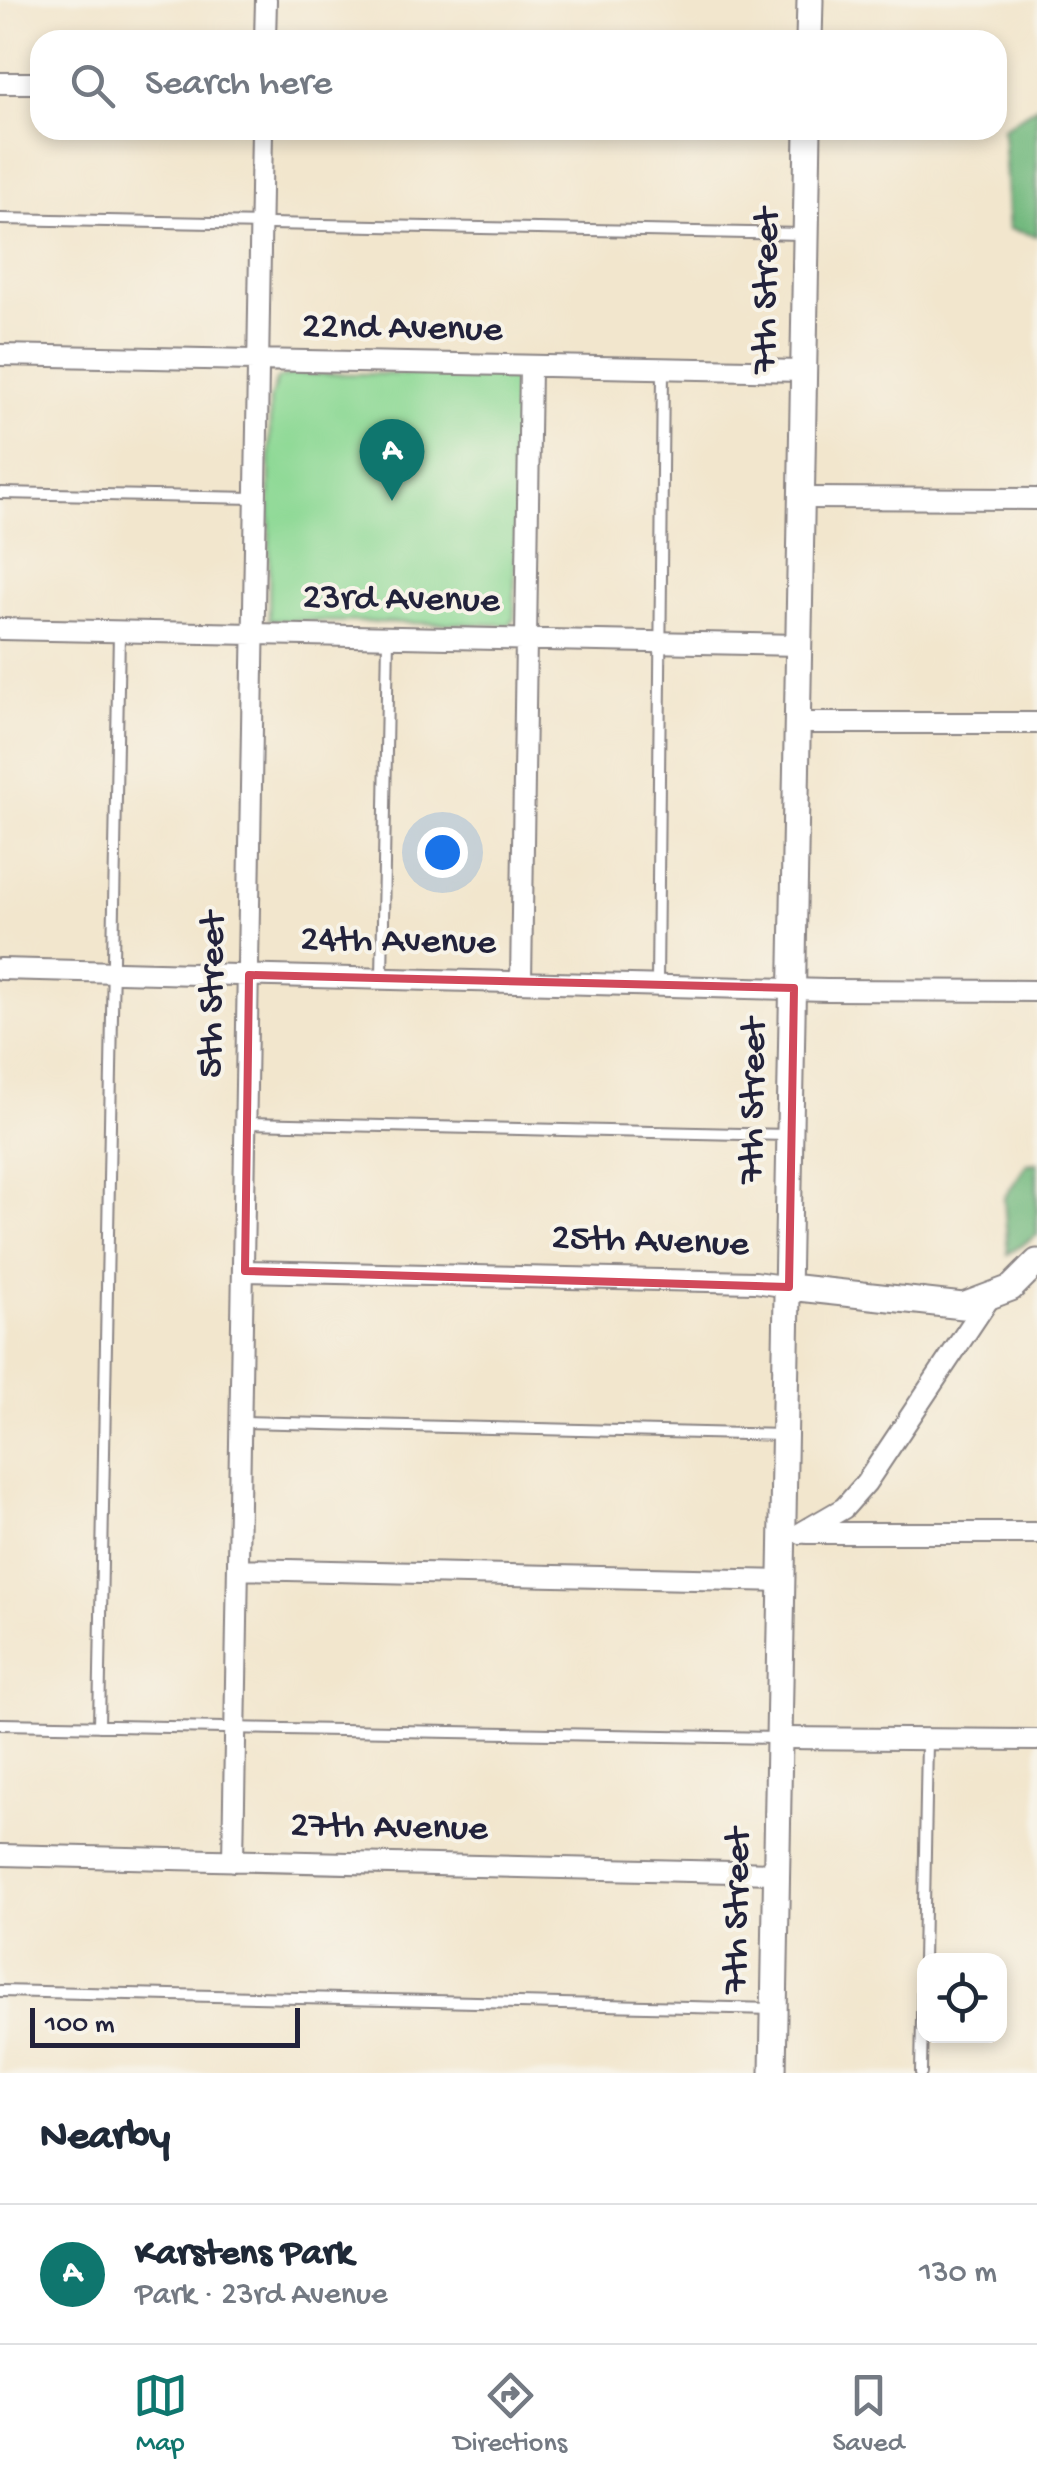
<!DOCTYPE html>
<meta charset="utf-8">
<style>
:root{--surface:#fff;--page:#f6f6f7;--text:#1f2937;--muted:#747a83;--line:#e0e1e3;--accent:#0f766e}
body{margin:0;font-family:"Gochi Hand",sans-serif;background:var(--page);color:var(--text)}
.controls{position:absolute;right:30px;bottom:30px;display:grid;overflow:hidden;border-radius:20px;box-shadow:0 5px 15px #0003}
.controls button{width:90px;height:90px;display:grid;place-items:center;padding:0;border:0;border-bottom:2px solid var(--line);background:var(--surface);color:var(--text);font:50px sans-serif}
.scale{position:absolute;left:30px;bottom:25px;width:270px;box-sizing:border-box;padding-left:10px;border:5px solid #22223b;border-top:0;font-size:28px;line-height:35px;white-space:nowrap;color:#22223b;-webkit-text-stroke:8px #f7f3e8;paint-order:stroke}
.you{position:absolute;left:442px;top:852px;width:35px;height:35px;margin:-25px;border:8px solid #fff;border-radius:50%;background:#1a73e8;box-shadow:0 0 0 15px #1a73e833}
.badge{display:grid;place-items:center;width:65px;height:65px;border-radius:50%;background:var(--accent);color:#fff;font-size:32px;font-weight:700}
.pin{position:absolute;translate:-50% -82px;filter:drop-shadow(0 2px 5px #0008)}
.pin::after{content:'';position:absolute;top:52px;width:35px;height:30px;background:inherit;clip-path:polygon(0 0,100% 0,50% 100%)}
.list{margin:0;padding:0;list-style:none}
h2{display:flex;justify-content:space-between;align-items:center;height:130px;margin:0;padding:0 40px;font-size:42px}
h2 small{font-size:32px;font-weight:400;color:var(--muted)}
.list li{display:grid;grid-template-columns:65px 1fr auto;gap:30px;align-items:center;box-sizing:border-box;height:140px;padding:0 40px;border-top:2px solid var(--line)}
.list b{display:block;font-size:38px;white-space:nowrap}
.list p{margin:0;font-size:32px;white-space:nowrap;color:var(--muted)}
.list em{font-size:32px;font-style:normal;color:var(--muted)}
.icon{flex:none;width:55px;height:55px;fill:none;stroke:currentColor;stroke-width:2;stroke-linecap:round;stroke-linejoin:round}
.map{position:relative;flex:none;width:1037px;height:2073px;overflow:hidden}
.search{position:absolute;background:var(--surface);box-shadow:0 5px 15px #0003;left:30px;right:30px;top:30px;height:110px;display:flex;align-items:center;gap:25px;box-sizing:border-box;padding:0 35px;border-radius:30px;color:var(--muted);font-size:38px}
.sheet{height:270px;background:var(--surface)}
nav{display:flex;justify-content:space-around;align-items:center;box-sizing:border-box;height:140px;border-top:2px solid var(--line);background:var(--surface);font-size:28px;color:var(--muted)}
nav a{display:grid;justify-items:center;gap:5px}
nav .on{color:var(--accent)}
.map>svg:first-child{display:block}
.green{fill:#8fd996;stroke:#587e68;stroke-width:2.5}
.forest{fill:#73b97f;stroke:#4a6e5d;stroke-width:2.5}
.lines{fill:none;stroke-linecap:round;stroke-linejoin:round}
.service-casing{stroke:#8a8484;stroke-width:14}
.minor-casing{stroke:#8a8484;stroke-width:24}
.tertiary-casing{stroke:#8a8484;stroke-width:29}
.service{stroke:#fff;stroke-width:10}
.minor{stroke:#fff;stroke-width:20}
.tertiary{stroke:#fff;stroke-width:25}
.marked{fill:none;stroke:#d1495b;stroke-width:8;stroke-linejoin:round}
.labels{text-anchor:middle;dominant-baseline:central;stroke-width:8;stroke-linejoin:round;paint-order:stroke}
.street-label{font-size:38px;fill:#22223b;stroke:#f7f3e8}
</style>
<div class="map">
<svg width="1037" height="2073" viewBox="0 0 1037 2073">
<rect width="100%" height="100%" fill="#f7f3e8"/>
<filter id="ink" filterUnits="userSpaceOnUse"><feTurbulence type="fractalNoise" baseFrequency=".01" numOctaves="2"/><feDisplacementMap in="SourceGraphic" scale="20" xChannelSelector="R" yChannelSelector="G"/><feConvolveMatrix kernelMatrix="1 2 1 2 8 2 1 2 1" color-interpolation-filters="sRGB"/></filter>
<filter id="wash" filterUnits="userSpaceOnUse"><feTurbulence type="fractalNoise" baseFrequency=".0048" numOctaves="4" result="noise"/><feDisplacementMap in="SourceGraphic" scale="40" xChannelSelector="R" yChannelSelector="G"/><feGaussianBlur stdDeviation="2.25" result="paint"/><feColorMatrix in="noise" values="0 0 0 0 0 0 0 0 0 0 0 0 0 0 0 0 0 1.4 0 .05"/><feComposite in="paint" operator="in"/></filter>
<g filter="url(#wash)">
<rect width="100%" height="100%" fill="#f2e6cd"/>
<!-- green -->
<path class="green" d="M293,374H494L515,378L519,390L514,619L509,625L269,620L270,399L277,379Z"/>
<!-- forest -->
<path class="forest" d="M1037,106V236L1009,229L1003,128Z
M1037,1163V1235L1008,1254L1004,1198L1027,1164Z"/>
</g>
<g filter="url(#ink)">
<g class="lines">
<defs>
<path id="service" d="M0,219L804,234
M0,493L255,498
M382,978L388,637
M657,983L663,369
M246,1123L790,1135
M242,1422L786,1435
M0,1724L779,1738
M99,1726L119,632
M0,1991L774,2009
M921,2073L927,1741"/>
<path id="minor" d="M265,40L266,0
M0,83H40
M0,355L804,371
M802,498L1037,499
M0,629L800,645
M799,723H1037
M0,969L827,990L1037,991
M521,981L530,367
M245,1271L755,1282L789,1287
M801,1533L844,1508L866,1483L988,1300
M806,1533H1037
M238,1569L783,1581
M781,1738L1037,1740
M0,1855L778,1873
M233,1861L262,130"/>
<path id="tertiary" d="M809,40L810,0
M789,1287L963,1306L1011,1288L1037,1262
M773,2073L808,130"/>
</defs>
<!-- service casing -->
<use href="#service" class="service-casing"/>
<!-- minor casing -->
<use href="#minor" class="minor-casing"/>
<!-- tertiary casing -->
<use href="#tertiary" class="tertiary-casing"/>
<!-- service -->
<use href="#service" class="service"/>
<!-- minor -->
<use href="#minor" class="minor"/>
<!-- tertiary -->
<use href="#tertiary" class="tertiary"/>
</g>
</g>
<!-- marked area -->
<path class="marked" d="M249,975L794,988L789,1287L245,1271Z"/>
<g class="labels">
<!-- street labels -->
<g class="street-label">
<text transform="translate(768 291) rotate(-89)">7th Street</text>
<text transform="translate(402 330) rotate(1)">22nd Avenue</text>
<text transform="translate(401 601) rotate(1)">23rd Avenue</text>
<text transform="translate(398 943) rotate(1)">24th Avenue</text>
<text transform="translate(214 995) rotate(-89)">5th Street</text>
<text transform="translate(755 1101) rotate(-89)">7th Street</text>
<text transform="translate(650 1243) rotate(2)">25th Avenue</text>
<text transform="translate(389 1829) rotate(1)">27th Avenue</text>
<text transform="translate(739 1911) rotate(-89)">7th Street</text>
</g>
</g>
</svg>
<div class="controls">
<button><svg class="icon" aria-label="locate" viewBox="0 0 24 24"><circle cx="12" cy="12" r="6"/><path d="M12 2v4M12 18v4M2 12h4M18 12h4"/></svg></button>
</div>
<div class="scale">100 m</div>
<div class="you"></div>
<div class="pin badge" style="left:392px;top:501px">A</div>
<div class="search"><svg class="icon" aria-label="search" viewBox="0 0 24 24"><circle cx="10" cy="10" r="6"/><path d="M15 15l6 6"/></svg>Search here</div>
</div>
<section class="sheet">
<h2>Nearby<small></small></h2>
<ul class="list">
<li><span class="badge">A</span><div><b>Karstens Park</b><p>Park · 23rd Avenue</p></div><em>130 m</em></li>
</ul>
</section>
<nav>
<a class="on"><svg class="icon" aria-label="map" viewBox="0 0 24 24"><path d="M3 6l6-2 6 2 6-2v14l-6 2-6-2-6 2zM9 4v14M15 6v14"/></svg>Map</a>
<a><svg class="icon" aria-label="directions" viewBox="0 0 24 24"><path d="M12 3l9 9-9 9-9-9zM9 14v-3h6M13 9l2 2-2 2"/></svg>Directions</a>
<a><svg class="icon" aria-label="saved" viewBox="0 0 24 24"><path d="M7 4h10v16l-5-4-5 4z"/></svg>Saved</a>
</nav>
